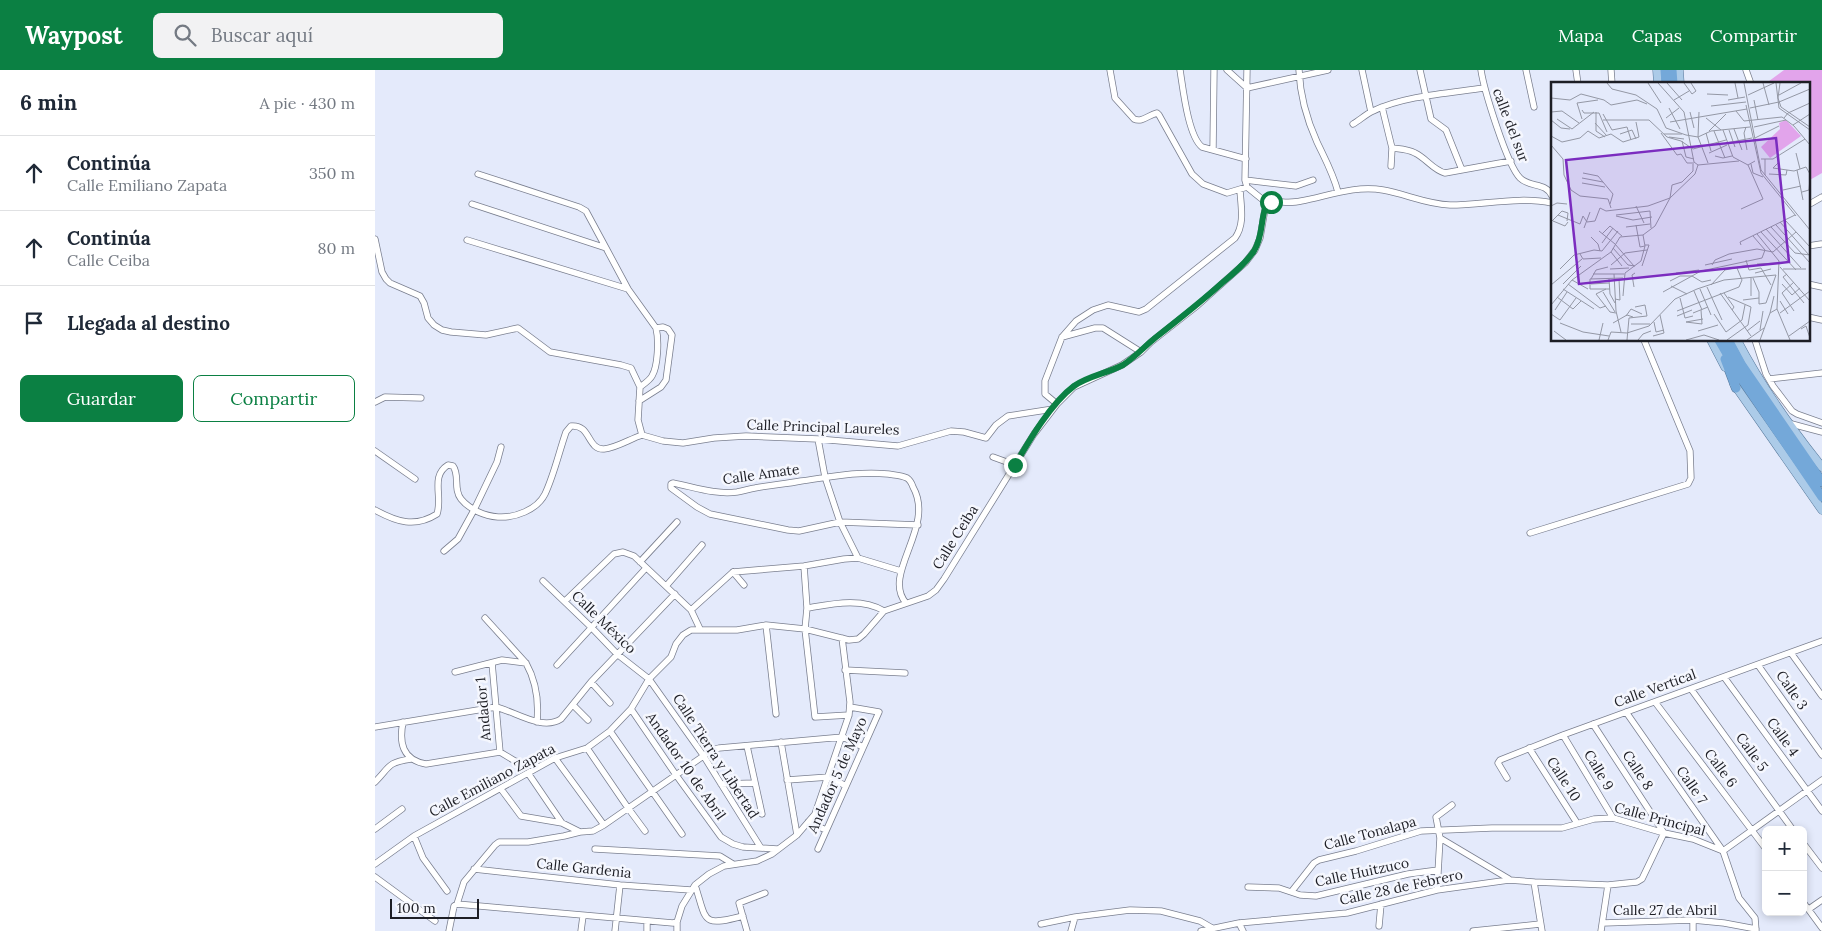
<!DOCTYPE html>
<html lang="es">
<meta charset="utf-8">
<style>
:root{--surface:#fff;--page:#f2f2f3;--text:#1f2937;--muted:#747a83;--line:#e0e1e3;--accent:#0b8043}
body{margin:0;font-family:Lora,serif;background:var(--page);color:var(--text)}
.controls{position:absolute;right:15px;bottom:15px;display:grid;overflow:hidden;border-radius:8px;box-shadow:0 2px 8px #0003}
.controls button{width:45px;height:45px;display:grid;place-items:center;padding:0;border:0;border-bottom:1px solid var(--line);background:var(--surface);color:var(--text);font:25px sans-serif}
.scale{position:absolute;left:15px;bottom:12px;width:89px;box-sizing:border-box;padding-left:5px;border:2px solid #1d1e25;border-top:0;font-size:14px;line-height:18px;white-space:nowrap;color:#1d1e25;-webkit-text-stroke:4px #f5f7fe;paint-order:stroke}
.stop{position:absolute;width:15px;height:15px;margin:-11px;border:4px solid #0b8043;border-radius:50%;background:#fff}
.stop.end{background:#0b8043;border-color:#fff;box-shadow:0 1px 5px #0008}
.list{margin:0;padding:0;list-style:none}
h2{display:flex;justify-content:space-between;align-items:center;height:65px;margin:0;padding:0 20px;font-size:21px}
h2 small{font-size:16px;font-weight:400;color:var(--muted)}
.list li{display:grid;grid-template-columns:32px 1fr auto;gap:15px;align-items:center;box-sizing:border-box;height:75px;padding:0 20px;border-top:1px solid var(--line)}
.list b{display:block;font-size:19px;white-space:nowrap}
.list p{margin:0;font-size:16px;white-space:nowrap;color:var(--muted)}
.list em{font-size:16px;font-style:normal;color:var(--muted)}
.actions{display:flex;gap:10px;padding:15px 20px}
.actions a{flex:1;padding:11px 0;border:1px solid var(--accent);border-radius:8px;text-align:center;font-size:18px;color:var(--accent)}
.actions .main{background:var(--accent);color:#fff}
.icon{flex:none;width:28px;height:28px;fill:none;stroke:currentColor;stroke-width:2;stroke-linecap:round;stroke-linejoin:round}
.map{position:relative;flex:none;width:1447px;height:861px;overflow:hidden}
header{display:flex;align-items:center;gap:30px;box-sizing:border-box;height:70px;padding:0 25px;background:var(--accent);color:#fff}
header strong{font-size:24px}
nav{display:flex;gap:28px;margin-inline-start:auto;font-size:18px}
.search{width:350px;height:45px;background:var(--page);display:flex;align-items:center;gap:12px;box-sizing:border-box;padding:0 18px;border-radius:8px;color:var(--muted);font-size:19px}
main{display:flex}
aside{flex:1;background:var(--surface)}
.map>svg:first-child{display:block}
.green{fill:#e2a4eb}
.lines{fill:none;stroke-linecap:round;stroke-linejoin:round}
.minor-casing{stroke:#7a7f8f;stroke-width:7}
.major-casing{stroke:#56789a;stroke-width:9}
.highway-casing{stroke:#56789a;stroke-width:10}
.minor{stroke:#fff;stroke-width:5.5}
.major{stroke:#accbe8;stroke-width:8}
.highway{stroke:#74a8d9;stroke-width:9}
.route{stroke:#0b8043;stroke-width:6}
.labels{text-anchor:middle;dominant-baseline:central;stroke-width:5;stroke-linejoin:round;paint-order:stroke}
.street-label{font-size:14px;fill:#1d1e25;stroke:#f5f7fe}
.inset-road{fill:none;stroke:#9498a5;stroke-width:1}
.view{fill:#7b2cbf;fill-opacity:0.15;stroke:#7b2cbf;stroke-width:2.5}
.inset-edge{fill:none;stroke:#1d1e25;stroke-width:2.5}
</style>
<header>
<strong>Waypost</strong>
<div class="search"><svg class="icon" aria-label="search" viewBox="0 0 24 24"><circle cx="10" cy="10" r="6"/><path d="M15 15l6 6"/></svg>Buscar aquí</div>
<nav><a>Mapa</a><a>Capas</a><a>Compartir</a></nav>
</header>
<main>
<aside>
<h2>6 min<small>A pie · 430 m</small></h2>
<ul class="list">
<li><svg class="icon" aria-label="ahead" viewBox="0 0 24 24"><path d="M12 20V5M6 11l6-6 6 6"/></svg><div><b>Continúa</b><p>Calle Emiliano Zapata</p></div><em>350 m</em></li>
<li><svg class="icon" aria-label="ahead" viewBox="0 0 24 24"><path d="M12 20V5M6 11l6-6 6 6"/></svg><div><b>Continúa</b><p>Calle Ceiba</p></div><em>80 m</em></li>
<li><svg class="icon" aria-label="arrive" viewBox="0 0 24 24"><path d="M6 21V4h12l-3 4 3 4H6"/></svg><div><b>Llegada al destino</b></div></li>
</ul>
<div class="actions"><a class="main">Guardar</a><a>Compartir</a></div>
</aside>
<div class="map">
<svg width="1447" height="861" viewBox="0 0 1447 861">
<rect width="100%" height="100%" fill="#e4eafb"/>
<!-- green -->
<path class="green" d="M1409,0H1447V103L1433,111V14H1390Z"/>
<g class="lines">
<defs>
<path id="minor" d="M735,0L740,28L759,49C767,53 773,45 782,43L784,45L817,104L828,114L852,123L872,117
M805,0C808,18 813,66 827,77L871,89
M852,0L872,18L953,0
M872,0L870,110L872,117L893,134
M924,0C925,24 932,50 942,72C950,89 958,103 963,122
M987,0L996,42
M1045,0L1056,49L1071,60L1087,100
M1106,0C1109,20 1132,95 1145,108C1155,118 1171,112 1177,126
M1151,0L1159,37
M1201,0L1203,14
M1236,0L1237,14
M1371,0L1376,14
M1007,37L1017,78L1016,96
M978,54C985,50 991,44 998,41C1028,26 1075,23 1109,18
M1017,78C1025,79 1033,79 1040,83C1051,88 1058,100 1070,103L1136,91
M838,80L839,0
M103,104L204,137L211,141L231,178
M870,110L921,116L938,110
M97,134L231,178L253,219L281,258C284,270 283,296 277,306C275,310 269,314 265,317
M893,134C903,130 915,134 926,131C953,126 980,115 1008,120C1031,124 1051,134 1075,135C1109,135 1143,126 1177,133
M1433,135L1447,127
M0,169L7,202L11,209L15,213L45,226L49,233L53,248L59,255L67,260L76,262L111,265L143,258L175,282L246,295L256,298L265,317L263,350L267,365
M92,170L253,219
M1433,176L1446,174
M1433,214L1447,217
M1433,247L1447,250
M687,267L720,258H728L766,282
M1380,270L1391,304L1398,316L1417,341L1422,344L1447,353
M1394,309L1447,303
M264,331L286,317L291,310L297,265L293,259L288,257L281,258
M0,332L10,327L46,328
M682,334L670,324V311L687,267L701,251L718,240L733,235L764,242L771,239L860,168C870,154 866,137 865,120
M1413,353L1447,362
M267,365L288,371L308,373L339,368L371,366L443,369L523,376L576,361L589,362L611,368L621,355L633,346L678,339
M443,369L450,407L465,452L483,488
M0,381L40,409
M618,387L640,395
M0,440C22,452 40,458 62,444C68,427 55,406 73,395L78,396C85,405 78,419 86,429C95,440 110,446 123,447C140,448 162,440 170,424C179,405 184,382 191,362L196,356C216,354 212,380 229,379C241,378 255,369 267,365
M1155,463L1313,414L1316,408L1315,381L1269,270
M69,481L83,469L99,440L122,392L126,377
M265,492L302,452
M429,496L432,538L430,559L440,647L474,645
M358,502L429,496L469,489L483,488L526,501
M358,502L369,515
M168,511L217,558L242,584L274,609L328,685L386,778
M292,515L327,475
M190,531L239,484L248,482L259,486L316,540L325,559
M531,533C506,504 561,457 538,417C537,414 535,410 532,408C526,405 519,405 513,404C483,401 455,407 426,411C411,414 395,415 380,418C374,419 368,421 362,422C340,425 319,417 298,413L296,414V418L322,437L335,444L413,460L424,461L465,452L543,455
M432,538C456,534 487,527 509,541
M316,540L358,502
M110,548L151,593C161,611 164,631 162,652
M391,555L401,644
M1416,583L1447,626
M117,593L125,682
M182,595L271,498
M1383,595L1447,685
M470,600L530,603
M80,602L127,590L151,593
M1349,607L1447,741
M216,612L235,633
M1316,619L1418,760
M1280,632L1391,779
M198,635L213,650
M256,639L301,705L346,767L358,774L368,777L402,779
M1251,642L1348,781L1364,828L1380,848L1381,861
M28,652C24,672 27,690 51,694L125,682L140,691L163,697
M0,657L121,637C141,642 167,661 186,649L216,612L300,524
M235,661L307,764
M1188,665L1238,748
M406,672L422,765
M372,676L387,744
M212,678L253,738L270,761
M1154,678L1202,753
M180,688L229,755
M153,703L187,753
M1132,708L1123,693L1125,690L1188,665L1447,571
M412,710L454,707L471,716
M0,712C16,696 11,693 36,689
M346,714L380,713
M126,719L146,746L187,753L205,762L218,761L229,755L337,680L344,678L468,667L488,677
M433,752L451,760
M0,759L27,739
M39,766L48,788L72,821
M1065,768L1134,809
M1428,773L1447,798
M220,779L345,786L358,794
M443,779L504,642L475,637
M1348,781L1447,710
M0,794L39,766L180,688L212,678L235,661L256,639L274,609L296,587L301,574L308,565L316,560H362L391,555L430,559L474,570L483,569L489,564L509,541L553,526L561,520L569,509L659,364L682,334L699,317L747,295L766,282L776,272L823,235L870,193L880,180L885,168L890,139L893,134
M99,799L245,815L316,820
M0,807L60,851
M1159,812L1167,861
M320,815C332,852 326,857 368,846
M873,817L904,818L925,825L941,826L1033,804L1063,800
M1062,820L1065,768L1061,747L1077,735
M917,821L939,793L944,790L981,781L1046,761L1117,758H1187L1219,749L1238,748L1289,763L1318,769L1348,781
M1428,832L1447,858
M82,834L89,812L120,775L124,772H153L189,766L205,762
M1434,839L1447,830
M864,853L868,861
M1228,853L1318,850L1349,853L1381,859
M666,854L700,847L755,840L786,841L825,851L837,858
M1004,856L1006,834
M74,861L79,836L82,834L298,853L302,852
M206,861L208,846
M240,861L245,815
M272,861V851
M302,861V852L307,836L320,815L334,804L349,796L382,791L397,784L422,765L440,744L474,645L475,632L467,568
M372,861L364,833L390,823
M696,861L700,847
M826,861L864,853L972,843L1062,820L1134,810L1159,812L1233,815L1262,812L1267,809L1289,763L1218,654
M1098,861L1165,854
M1226,861L1233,815
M1318,861V850"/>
<path id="major" d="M1282,0L1283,14
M1304,0L1305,14
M1336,270L1350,297
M1362,270C1386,316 1415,357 1447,397
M1359,314L1447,440"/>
<path id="highway" d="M1290,0L1291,14
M1297,0L1298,14
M1344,270L1366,308L1447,427
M1353,270L1366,294L1447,412
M1350,289L1361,318"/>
</defs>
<!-- minor casing -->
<use href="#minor" class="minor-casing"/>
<!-- major casing -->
<use href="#major" class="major-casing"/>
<!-- highway casing -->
<use href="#highway" class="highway-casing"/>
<!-- minor -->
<use href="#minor" class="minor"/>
<!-- major -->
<use href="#major" class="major"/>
<!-- highway -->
<use href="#highway" class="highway"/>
</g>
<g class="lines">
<!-- route -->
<path class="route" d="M640,395C654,371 676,333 699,316C713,306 733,303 748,295C760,287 769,277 780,268C803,250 826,232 847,213C859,203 871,193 879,181C889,165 885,147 892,134L896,132"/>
</g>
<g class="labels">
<!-- street labels -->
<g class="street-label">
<text transform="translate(1136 55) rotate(69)">calle del sur</text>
<text transform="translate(448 357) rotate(2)">Calle Principal Laureles</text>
<text transform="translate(386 404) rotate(-8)">Calle Amate</text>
<text transform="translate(580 467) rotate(-58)">Calle Ceiba</text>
<text transform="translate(229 552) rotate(44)">Calle México</text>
<text transform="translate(1280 618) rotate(-20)">Calle Vertical</text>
<text transform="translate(1417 620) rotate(55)">Calle 3</text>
<text transform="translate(108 639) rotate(-95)">Andador 1</text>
<text transform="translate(1408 667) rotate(54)">Calle 4</text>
<text transform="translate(1377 682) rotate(54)">Calle 5</text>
<text transform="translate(341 686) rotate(57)">Calle Tierra y Libertad</text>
<text transform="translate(311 696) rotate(55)">Andador 10 de Abril</text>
<text transform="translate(1346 698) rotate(53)">Calle 6</text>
<text transform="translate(1224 700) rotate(59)">Calle 9</text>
<text transform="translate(1263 700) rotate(57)">Calle 8</text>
<text transform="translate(462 705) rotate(-66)">Andador 5 de Mayo</text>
<text transform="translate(1189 709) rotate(57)">Calle 10</text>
<text transform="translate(117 710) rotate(-28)">Calle Emiliano Zapata</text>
<text transform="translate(1317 715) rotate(55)">Calle 7</text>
<text transform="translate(1285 749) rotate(15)">Calle Principal</text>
<text transform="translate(995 763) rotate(-15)">Calle Tonalapa</text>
<text transform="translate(209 798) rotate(6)">Calle Gardenia</text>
<text transform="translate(987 802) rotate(-12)">Calle Huitzuco</text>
<text transform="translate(1026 817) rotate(-12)">Calle 28 de Febrero</text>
<text x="1290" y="840">Calle 27 de Abril</text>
</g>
</g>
<!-- overview -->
<g transform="translate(1176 12)">
<rect width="259" height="259" fill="#e4eafb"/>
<path d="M235,38L250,54L219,76L210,65L229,47L228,41Z" fill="#e2a4eb"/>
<path class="inset-road" d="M56,1L61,7L85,13L106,27L115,46L135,53L147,55L160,49L199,45M97,1L110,21M107,1L133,30L143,80L147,83M116,1L131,18M133,1L141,12L145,9L140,1M184,1L187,16M193,1L210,88L259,148M212,1L218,23M225,1L228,26L259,48M229,1L227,16L230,25L259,45M156,12L177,13M197,13L223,1M228,13L250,1M0,16L19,18L30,12L53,18L60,23L86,18L96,22M123,18L138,9M177,18L194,15M203,18L207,38M195,23L210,91L245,134M160,24L195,20M118,26L129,47M199,26L228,20L259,7M31,28L33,31H48L56,50M185,29L193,39L231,35L243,44L259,63M0,30L11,29L28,41M45,30V49L54,55M139,30L143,46M148,30L147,55L157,81M52,32L61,48L76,45L80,58M115,36L128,26M155,36L170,48M233,36L237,31L259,21M6,37L21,47L43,30M31,37L26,21L47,18M0,38L10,46L19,47M52,38H98L116,55L130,59L142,67L175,58M119,40L196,27M44,41L56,54M242,43L259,32M195,45L193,51L196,68M203,45L235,38M183,47L191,68M172,48L182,75L197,83L204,79M178,48L184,65M158,49L175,32M163,49L174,76M110,51L126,73L130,72L136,81H143M155,51L160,69M69,52L81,48L85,57M113,52H131M0,54L11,60L29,56L37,49L48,56L60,52L72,60L88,55L85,40M118,55L133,57M204,56L228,44M131,59L135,75L143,77M175,61L201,56M0,63L12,77L13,93L20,108L29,114L57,117L60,126M158,71L176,63M245,71L249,87M164,74L172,76L181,74M210,77H222L254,57M214,77V93M227,81L222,86L243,89L255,85L259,92M200,82L202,91L212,95M147,83L188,79M246,88L252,118M32,91L47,94L52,100M218,92L235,93L236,88M31,96L52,100L62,112L59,122M31,101L54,105M232,108L250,104M251,110L258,108L259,96M119,116L121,103L131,100L142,89V82M0,124L6,121L16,122M85,124L93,141M190,127L212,117L197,83M7,133L29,142L32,134L36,140L44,139L49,126L55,129L97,124L119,116M65,133L99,129L100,146M65,134L82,138L101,135M234,138L259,165M2,139L14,144L17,140M0,140L11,129L17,131L16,139M229,140L258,173M85,143L89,165L94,164M225,143L259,181M75,145L99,142M220,145L244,171L259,173M33,146L39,130M215,147L250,186M48,149L64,162L83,184M210,150L245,188M51,152L59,144L71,154M206,152L228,179L226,227M92,153L104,144L119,116L144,92L147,83M40,155L47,162L49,169M51,161L62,146M190,163L189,160L244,133M62,166L77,183L84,184M60,170L71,184M222,170L245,150M29,172L32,177L50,176M195,178L198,188L210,186L220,203M206,182L228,181M60,183L74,171L96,168M154,183L181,177M161,183L164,178L178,172L206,167L222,170M91,184L98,163H94M229,185L259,219M9,187L23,173L43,168L51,169L67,149M59,187L78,186M232,187H255M125,191L148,188M204,191L220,187M42,192H73M63,192L65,229L70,250M236,192L232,195L253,221M141,194L151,200L160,198M202,196L208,210V222L215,221M40,197L45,188L57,185M58,197L59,212L64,221M21,198L37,207M119,199L129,194H141M12,202L30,184M17,202L49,226L55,224M40,202L58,201M231,202L241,213L249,206M0,203L31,177M160,203L174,188L197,183M120,204L136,212M83,205L81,193L84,191M156,205L171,238M12,207L43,227M55,207L45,212L59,230L65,231M59,207H39V197L72,196M149,207L160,233M143,209L151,228M52,210L64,230M112,210L150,189L211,176L214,168L202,154M169,211L200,254M173,211L183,225L181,228M72,214L74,191L90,179L94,164L92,153M200,214V196M6,215L22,227L30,219M177,215L200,225M129,216L134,236L142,234M64,217L69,218L68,197M192,218L208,216M229,219L237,232M215,221L225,193M0,223L21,198L60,170L69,155L92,153M226,227L239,258M4,228L16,210M126,229L188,205L191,198L186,186M243,229L231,211L243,200M142,231L157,225M219,231L223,214M229,231L259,209M0,232L9,238L25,216M163,232L175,250L191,238L194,223M75,234L80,227L91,232M126,234L141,228M103,240L105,250L113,248M135,240L151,242L150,228M135,240L152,237M9,241L32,250L58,254M62,241L76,233L82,235M80,242H99M250,247L255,244L259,256M209,248L212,229M3,249L15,258M147,249L167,243M196,249L209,239M102,254L113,251L109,233M238,254L259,239M48,258L52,241M57,258L60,250L76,251L98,244L124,217L146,207L173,198L225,193M76,258L78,236L96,234L94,223L84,225M87,258L92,252L100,249M135,258L153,253L168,258M176,258L197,243L200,225M196,258L213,246M209,258L219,231L226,227"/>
<path class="view" d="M225,56L238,180L28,202L15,78Z"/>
<rect width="259" height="259" class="inset-edge"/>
</g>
</svg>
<div class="controls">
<button>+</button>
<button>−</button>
</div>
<div class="scale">100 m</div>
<div class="stop" style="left:896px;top:132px"></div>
<div class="stop end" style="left:640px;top:395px"></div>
</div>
</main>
